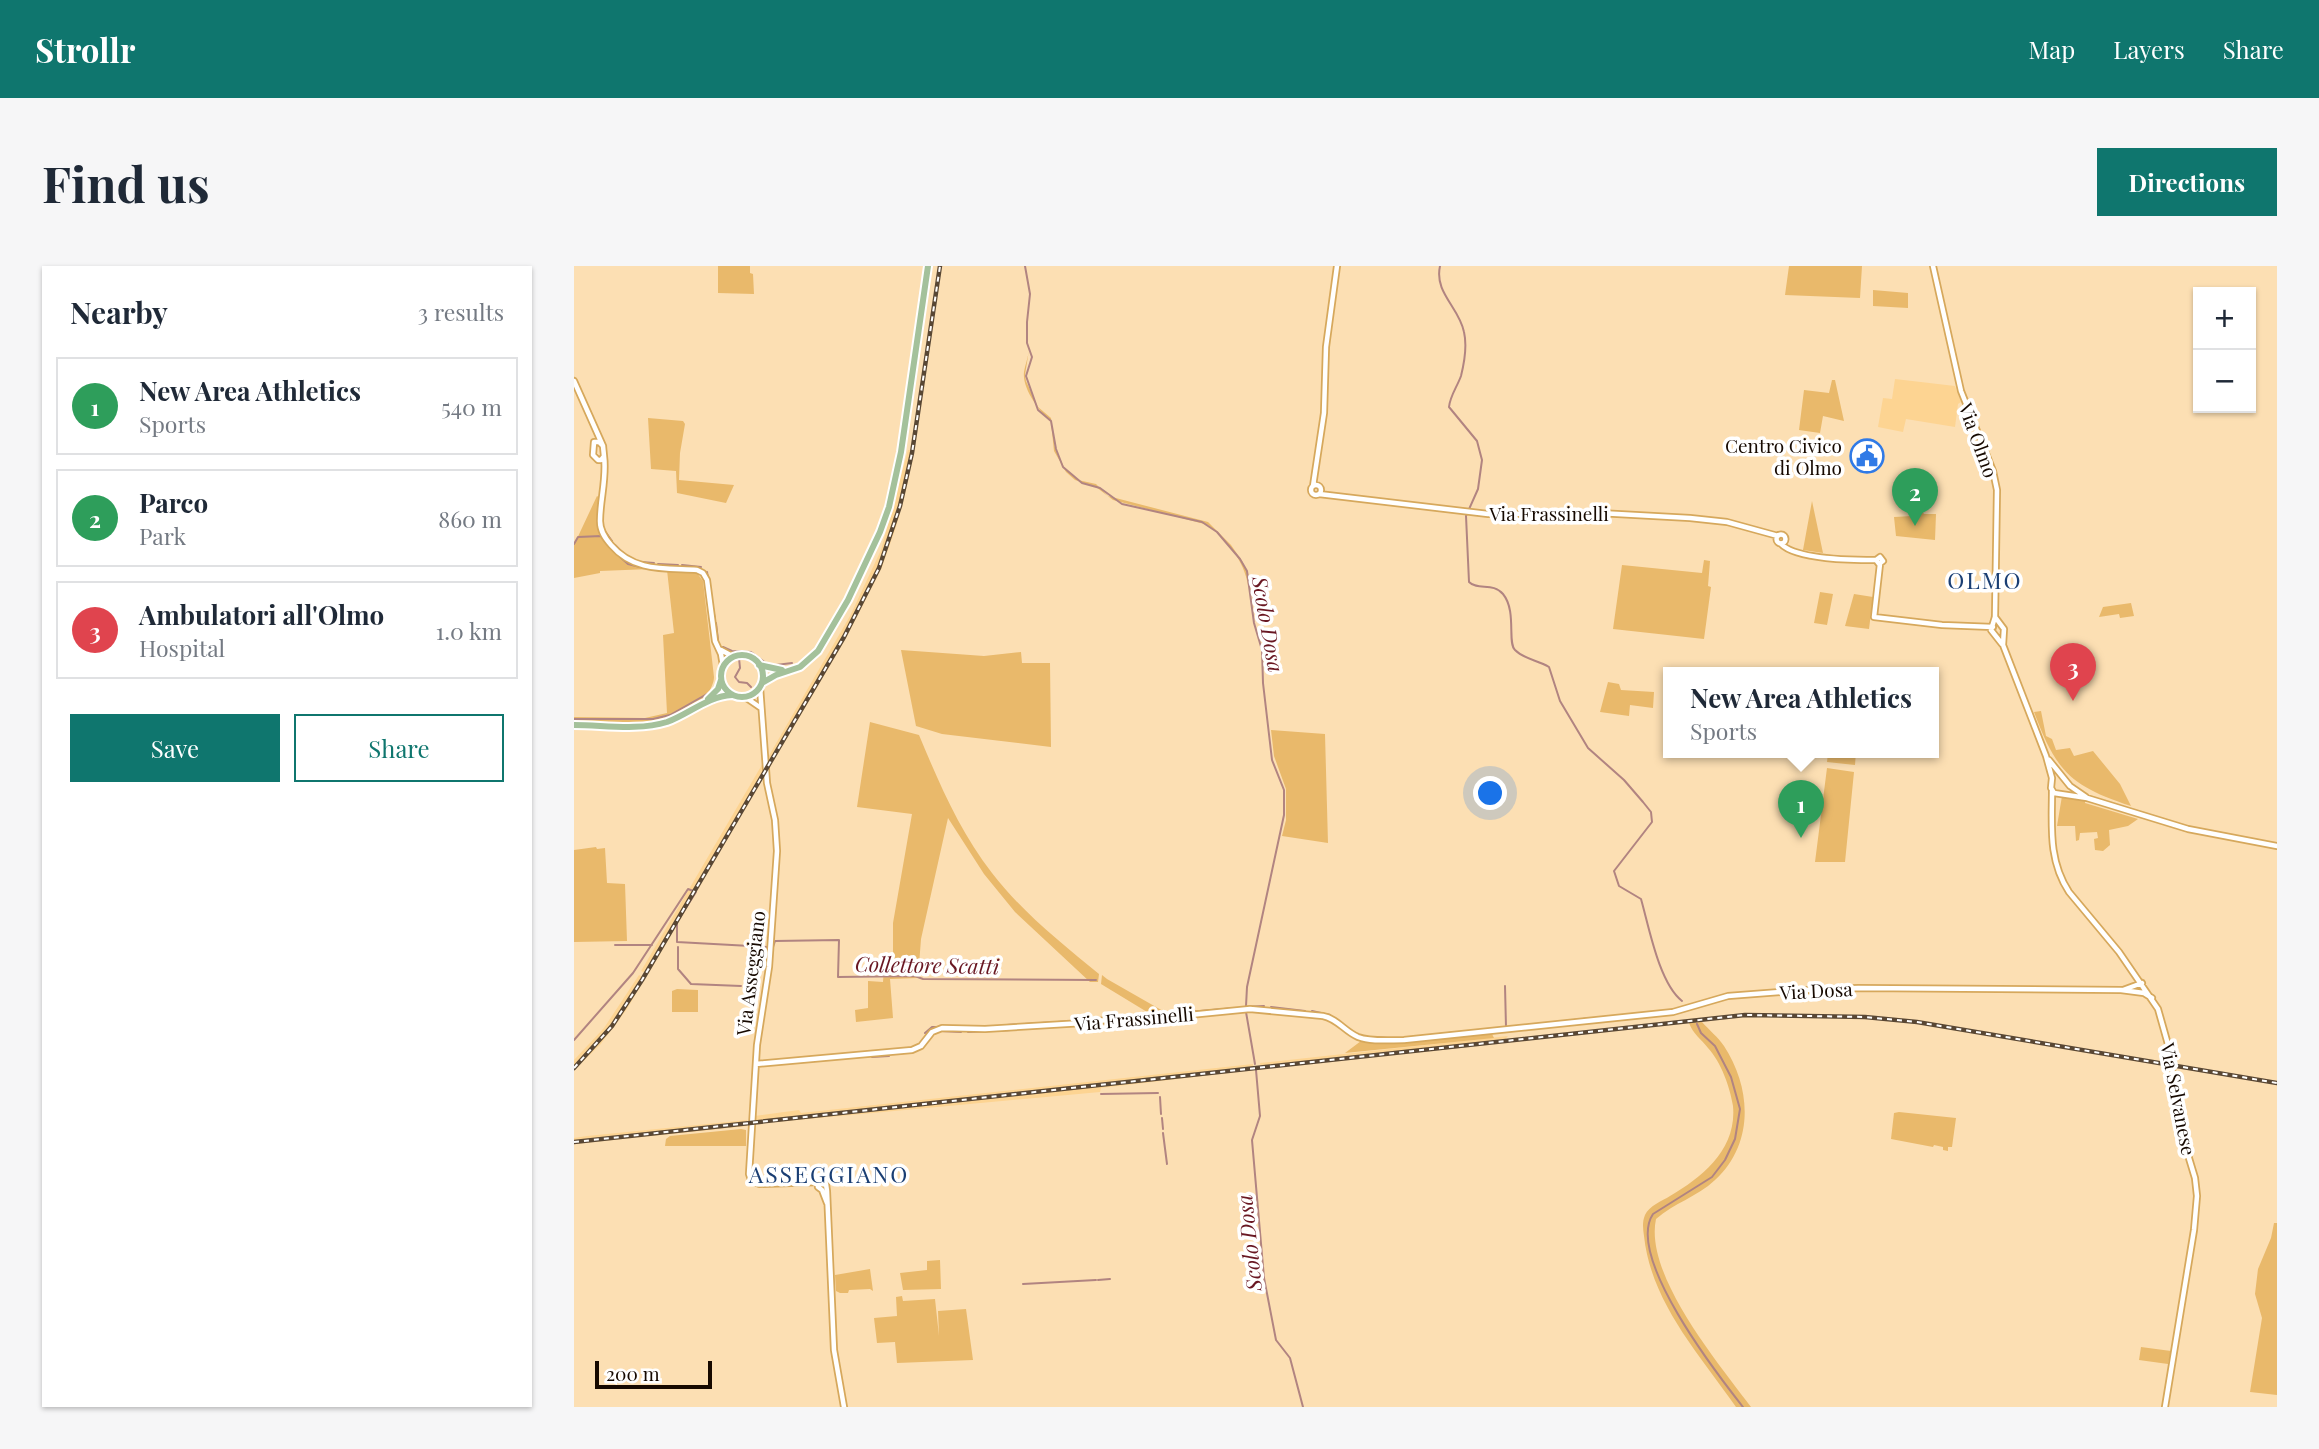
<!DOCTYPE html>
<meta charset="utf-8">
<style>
:root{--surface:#fff;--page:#f6f6f7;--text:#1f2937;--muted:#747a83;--line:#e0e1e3;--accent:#0f766e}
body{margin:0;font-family:"Playfair Display",serif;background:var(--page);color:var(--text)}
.controls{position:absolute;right:21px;top:21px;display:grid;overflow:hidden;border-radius:0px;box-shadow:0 2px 5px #0004}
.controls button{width:63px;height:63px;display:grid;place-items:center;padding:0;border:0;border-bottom:2px solid var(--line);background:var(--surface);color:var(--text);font:35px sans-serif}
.scale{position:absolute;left:21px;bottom:18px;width:117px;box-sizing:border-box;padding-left:7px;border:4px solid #160900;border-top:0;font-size:19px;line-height:24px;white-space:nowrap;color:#160900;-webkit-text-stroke:5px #fff;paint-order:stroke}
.you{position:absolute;left:917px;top:528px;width:24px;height:24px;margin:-18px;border:5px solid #fff;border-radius:50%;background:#1a73e8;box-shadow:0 0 0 10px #1a73e833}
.badge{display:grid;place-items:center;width:46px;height:46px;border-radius:50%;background:var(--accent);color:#fff;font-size:23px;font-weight:700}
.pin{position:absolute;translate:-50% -58px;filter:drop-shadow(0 2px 4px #0008)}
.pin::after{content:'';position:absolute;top:37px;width:24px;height:21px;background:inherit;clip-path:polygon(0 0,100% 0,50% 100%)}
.popup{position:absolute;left:1089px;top:401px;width:276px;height:91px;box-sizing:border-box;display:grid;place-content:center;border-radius:0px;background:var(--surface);filter:drop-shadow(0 2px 5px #0005);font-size:23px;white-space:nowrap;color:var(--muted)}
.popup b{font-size:26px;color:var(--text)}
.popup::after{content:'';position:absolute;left:50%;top:100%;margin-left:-14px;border:14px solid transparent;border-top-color:var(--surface)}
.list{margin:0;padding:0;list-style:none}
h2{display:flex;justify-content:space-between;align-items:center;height:91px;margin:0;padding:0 28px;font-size:30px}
h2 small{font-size:23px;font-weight:400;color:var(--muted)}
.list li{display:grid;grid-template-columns:46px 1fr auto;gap:21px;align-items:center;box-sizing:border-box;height:98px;margin:0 14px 14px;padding:0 14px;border:2px solid var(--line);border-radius:0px}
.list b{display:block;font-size:26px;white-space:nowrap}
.list p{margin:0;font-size:23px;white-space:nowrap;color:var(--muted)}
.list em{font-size:23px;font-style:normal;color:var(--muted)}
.actions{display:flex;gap:14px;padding:21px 28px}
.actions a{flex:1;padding:16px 0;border:2px solid var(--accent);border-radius:0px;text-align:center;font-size:24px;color:var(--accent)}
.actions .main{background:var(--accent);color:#fff}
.map{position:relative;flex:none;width:1703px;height:1141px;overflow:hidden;border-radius:0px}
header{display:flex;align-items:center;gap:42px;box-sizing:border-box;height:98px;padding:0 35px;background:var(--accent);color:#fff}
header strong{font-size:33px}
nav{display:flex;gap:38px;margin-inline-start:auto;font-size:24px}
.intro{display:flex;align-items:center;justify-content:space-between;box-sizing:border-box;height:168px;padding:0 42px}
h1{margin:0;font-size:49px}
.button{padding:18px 32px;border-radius:0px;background:var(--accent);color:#fff;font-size:24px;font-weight:700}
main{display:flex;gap:42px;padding:0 42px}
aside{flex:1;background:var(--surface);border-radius:0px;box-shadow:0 2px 5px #0004}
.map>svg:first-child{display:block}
.built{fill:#fdd492}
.green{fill:#e9b96b}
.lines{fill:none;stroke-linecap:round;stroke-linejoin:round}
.stream{stroke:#b18481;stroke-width:2}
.minor-casing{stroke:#d6a85c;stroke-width:8}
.major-casing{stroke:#fff;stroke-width:10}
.minor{stroke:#fff;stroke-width:4.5}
.major{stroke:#a4c19b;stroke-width:6}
.rail-casing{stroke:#594734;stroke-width:4.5}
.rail{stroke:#fff;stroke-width:2;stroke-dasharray:5;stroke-linecap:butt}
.labels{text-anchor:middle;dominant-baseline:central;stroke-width:7;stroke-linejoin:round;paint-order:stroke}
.street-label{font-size:19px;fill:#160900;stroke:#fff}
.poi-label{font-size:19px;fill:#160900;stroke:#fff;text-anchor:end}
.water-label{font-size:21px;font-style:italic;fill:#691722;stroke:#fff}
.quarter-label{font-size:23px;letter-spacing:2px;fill:#1a3e73;stroke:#fff}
</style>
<header>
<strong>Strollr</strong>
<nav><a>Map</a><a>Layers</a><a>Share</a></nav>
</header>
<div class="intro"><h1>Find us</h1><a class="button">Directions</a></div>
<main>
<aside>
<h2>Nearby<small>3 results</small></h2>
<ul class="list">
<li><span class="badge" style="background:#2e9e5b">1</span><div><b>New Area Athletics</b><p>Sports</p></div><em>540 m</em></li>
<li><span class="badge" style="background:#2e9e5b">2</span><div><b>Parco</b><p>Park</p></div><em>860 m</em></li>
<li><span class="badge" style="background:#e0444e">3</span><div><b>Ambulatori all'Olmo</b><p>Hospital</p></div><em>1.0 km</em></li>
</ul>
<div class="actions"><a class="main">Save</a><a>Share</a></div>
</aside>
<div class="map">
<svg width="1703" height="1141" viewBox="0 0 1703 1141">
<rect width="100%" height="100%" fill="#fcdfb3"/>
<!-- built -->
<path class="built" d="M1321,113L1381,120L1387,136L1384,138L1381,161L1332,153L1329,166L1304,161L1309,132L1318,133Z
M334,184H340L332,223L322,261L308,301L272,372L194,504L193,493L276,350L307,284Z
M189,497L190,510L74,708L67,705Z
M65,709L71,712L53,743L26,779L0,804V794L30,762Z
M934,770L929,776L687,803L686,797Z
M679,798V804L527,822L526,826L179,858L180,850L225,844L227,847Z
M173,854V860L0,878V872L13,870Z"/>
<!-- green -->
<path class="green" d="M144,0H176V7L179,8L180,28L144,27Z
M1215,0H1288L1286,32L1211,29Z
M1299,24L1334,27V42L1299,40Z
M455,84L451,109L452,115L464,141L477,152L481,182L490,201L504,214L522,218L534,230L634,256L657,279L668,295L674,307L676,319H674C670,295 654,275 634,259L539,234L522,221L501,214L492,206L480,185L477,156C466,146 448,123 450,106C451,99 454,92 455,84Z
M1258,114H1261L1270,155L1249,150L1246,167L1225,164L1230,124L1255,127Z
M74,152L109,155L111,158L106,187L105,214L160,219L152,237L103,227L102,205L77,203Z
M23,230L26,232C26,239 24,247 26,254C30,280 55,294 76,303L26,305V307L0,312V279Z
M1238,235L1249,287L1229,284Z
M1339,236L1343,237L1350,248H1362L1361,274L1322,270L1320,251L1338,250Z
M1130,294L1136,295L1134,320L1137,321L1130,373L1039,363L1048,299L1128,307Z
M93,304L123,307L129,315L140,411C140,419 135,422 136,429C89,464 54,457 0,456V451L71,452L93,447L89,369L100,367Z
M1246,326L1259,328L1253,359L1240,357Z
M1280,328L1299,331L1295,363L1271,360Z
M1557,337L1560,350L1546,352L1545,348L1525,351L1529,341Z
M327,384L410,390L447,386L448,397H476L477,481L368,468L342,460Z
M1034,416L1045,418L1047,424L1080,426L1079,442L1056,439L1055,450L1026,446Z
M1467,445L1472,470L1478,473L1482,484L1496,482L1500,490L1519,485L1546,518L1557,540C1496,520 1482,505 1460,446Z
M296,456L345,469C365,517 386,566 418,607C448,646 487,677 525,708L524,716H516L441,646L410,608L374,552L347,673L344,712L316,713L319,752L282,756L281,744L294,742V715L309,716L310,701L319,699V657L338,548L283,541Z
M697,464L751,468L754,577L708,570L712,554V523L700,490Z
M1254,486H1282L1281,499L1253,496Z
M1253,502L1280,506L1271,596H1241Z
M1488,530L1511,534V537L1564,553L1554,560L1535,564L1536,579L1529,585L1521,584L1520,573L1524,572L1523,566L1506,567L1505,574L1502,575L1501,560H1483Z
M22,581L23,583L31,582L33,617L51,618L53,675L0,676V584Z
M528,709L533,713L596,749H578L527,718Z
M103,723L124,724V746H98V725Z
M1128,756C1135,764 1144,771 1150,780C1178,823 1180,878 1141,914C1123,931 1100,937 1082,953C1070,1009 1145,1098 1177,1141H1162C1125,1088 1077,1036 1070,970C1069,963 1068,956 1071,949C1075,940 1088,935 1096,930C1129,911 1163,883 1159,840C1156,821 1147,796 1134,782C1127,773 1119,768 1115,757Z
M918,768L920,772L771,787L787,775L878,772Z
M1325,846L1382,852L1378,881H1374V885L1369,884V881L1360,879L1359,881L1317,873L1320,847Z
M167,863L172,864V880H91L92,873L96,870Z
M1700,957H1703V1129L1676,1126L1688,1052L1681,1028L1684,1003L1697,972Z
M366,994L367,1023L329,1024L326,1007L353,1004V995Z
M296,1003L299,1025L296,1023L275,1024L274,1027H266L262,1025L261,1009Z
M328,1030L329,1035L361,1033L365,1070L364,1045L392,1043L399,1094L323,1097L321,1076L303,1077L300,1052L323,1050L322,1031Z
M1567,1081L1597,1085L1594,1098L1565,1094Z"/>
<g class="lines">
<!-- stream -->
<path class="stream" d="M451,0L456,28L453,56V77L458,91L452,110L464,144L477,155L482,183L489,201L508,217L526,222L548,238L628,256L643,266L666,293L673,305L680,357L688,384L689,417L698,494L710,524V549L673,721L672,740
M866,0C860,27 885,41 890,66C893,79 890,98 887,110C883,121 876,130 875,141L903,175L908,194L904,223L892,250L895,316C904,325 919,316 929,328C943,345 933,377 941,384C951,394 964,394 975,401L986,435L1014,482L1050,514L1069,536L1077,546L1078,556L1040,605L1045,620L1067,633C1075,661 1085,717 1108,735
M28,255L30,264L38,275
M0,278L4,271L27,270L32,277
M41,279L50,288
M46,291L54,298L66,301
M67,296L80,297
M84,298L104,299
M108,299L127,301
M133,306L141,354
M142,357L144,374
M149,381L158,385L177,386L193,398
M165,392L166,402L161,411L165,416L173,417L177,421
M202,399L218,397
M0,453H79L96,449L133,428
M41,679H78
M104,681V703L117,718L167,720
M199,681L201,675L265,674L264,711L341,710L349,713L522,714
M931,720L932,761
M670,741L690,740
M697,741L731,745
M738,745L747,747
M672,746L681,798
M592,748L661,742
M752,748L756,749
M543,751L573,749
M991,755L1017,752
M1123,758L1127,767L1141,780L1157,811L1166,843L1161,873L1151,894L1138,911L1079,948C1051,990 1143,1108 1169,1141
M433,759L500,755
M492,760H505
M508,760L539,756
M367,765L387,766
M394,766L437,764
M351,767L358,761H365
M847,770L883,766
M794,771L814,772
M0,774L59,707L114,623L122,626L103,656V676L194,681
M260,789L302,785
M298,791L315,790
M682,804L686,850L678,874L690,1012L702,1074L716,1092L729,1141
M527,828L584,827
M586,831L587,848
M588,852L589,863
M589,867L593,898
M524,1014L536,1013
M449,1018L522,1014"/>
<defs>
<path id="minor" d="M1359,0L1387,125L1419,205L1423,224L1421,351L1417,364L1428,378
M0,115L29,180
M20,176H25L29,180L30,190L27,194H24L19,189Z
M30,190C33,212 26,233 26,255C26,265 31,272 37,279C60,306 91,302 123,304L129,307L133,314L141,375L147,388L149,400
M737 224a5 5 0 1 1 10 0a5 5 0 1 1-10 0Z
M739,220L750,147L752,81L763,0
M745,228L914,248L1025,247L1116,252L1153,256L1204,270
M1202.5 273a4.5 4.5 0 1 1 9 0a4.5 4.5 0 1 1-9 0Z
M1207,278C1223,294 1279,294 1302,294
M1306,291L1309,295L1305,298L1302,294Z
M1306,298L1300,351L1368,359L1419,361
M1421,351L1430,363L1429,379L1472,490L1478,512L1477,522L1480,527L1513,532L1614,563L1703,580
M147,384L160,391
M186,421L193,517L201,554L203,585L195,701L183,779L175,908L177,914L185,918L247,916
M171,431L187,442
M1475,494L1496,520L1512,531
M1478,525C1478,560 1474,594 1495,626L1545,686L1584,743L1595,782L1608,869L1621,912L1623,930L1620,964L1591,1141
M1549,724L1568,717
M182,798L338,784L347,780L358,766L368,762L411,763L509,757L540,753L585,752L676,743L749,750C764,753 770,765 784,771C797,776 815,774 830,774L1099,746L1154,730L1232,724L1284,722L1547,724L1570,727L1578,732
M253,937L248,924L244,921L247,916L252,918L253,925L260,1084L270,1141"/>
<path id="major" d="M147 410a21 21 0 1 1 42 0a21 21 0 1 1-42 0Z
M185,399L208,404
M188,417L202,409L226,401L244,385L274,334L306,266L315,241L327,186L354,0
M134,433L144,423L147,414
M0,459C30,459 64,465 93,456C115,448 134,430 158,429"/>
</defs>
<!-- minor casing -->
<use href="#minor" class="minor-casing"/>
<!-- major casing -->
<use href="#major" class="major-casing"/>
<!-- minor -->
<use href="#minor" class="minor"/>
<!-- major -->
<use href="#major" class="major"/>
<defs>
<path id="rail" d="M0,802L38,760L68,714L270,371L305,302L326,240L338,187L366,0
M0,876L1171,749L1291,751L1343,756L1703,817"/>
</defs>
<!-- rail casing -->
<use href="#rail" class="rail-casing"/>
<!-- rail -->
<use href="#rail" class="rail"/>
</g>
<!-- icons -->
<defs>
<symbol id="civic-ring" viewBox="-11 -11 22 22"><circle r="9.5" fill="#fff" stroke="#307ae6" stroke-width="1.5"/><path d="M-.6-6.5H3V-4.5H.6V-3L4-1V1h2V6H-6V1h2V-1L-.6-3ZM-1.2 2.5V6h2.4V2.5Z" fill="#307ae6"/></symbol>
</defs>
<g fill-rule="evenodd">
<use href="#civic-ring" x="1274" y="171" width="38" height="38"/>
</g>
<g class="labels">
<!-- street labels -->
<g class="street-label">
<text transform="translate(1405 174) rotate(70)">Via Olmo</text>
<text x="975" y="247">Via Frassinelli</text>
<text transform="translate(176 707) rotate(-83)">Via Asseggiano</text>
<text transform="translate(1242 724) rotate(-3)">Via Dosa</text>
<text transform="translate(560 752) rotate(-5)">Via Frassinelli</text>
<text transform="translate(1605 833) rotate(79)">Via Selvanese</text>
</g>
<!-- poi labels -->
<g class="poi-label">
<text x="1268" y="179">Centro Civico<tspan x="1268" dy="22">di Olmo</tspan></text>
</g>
<!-- water labels -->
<g class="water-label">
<text transform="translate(695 358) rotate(80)">Scolo Dosa</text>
<text transform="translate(353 698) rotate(1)">Collettore Scatti</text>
<text transform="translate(674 977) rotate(-96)">Scolo Dosa</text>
</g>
<!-- quarter labels -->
<g class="quarter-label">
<text x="1411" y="313">OLMO</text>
<text x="255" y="907">ASSEGGIANO</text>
</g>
</g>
</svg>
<div class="controls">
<button>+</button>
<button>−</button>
</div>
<div class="scale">200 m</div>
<div class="you"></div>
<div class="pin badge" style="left:1227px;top:572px;background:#2e9e5b">1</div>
<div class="popup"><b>New Area Athletics</b>Sports</div>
<div class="pin badge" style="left:1341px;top:260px;background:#2e9e5b">2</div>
<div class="pin badge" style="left:1499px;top:435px;background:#e0444e">3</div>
</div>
</main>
